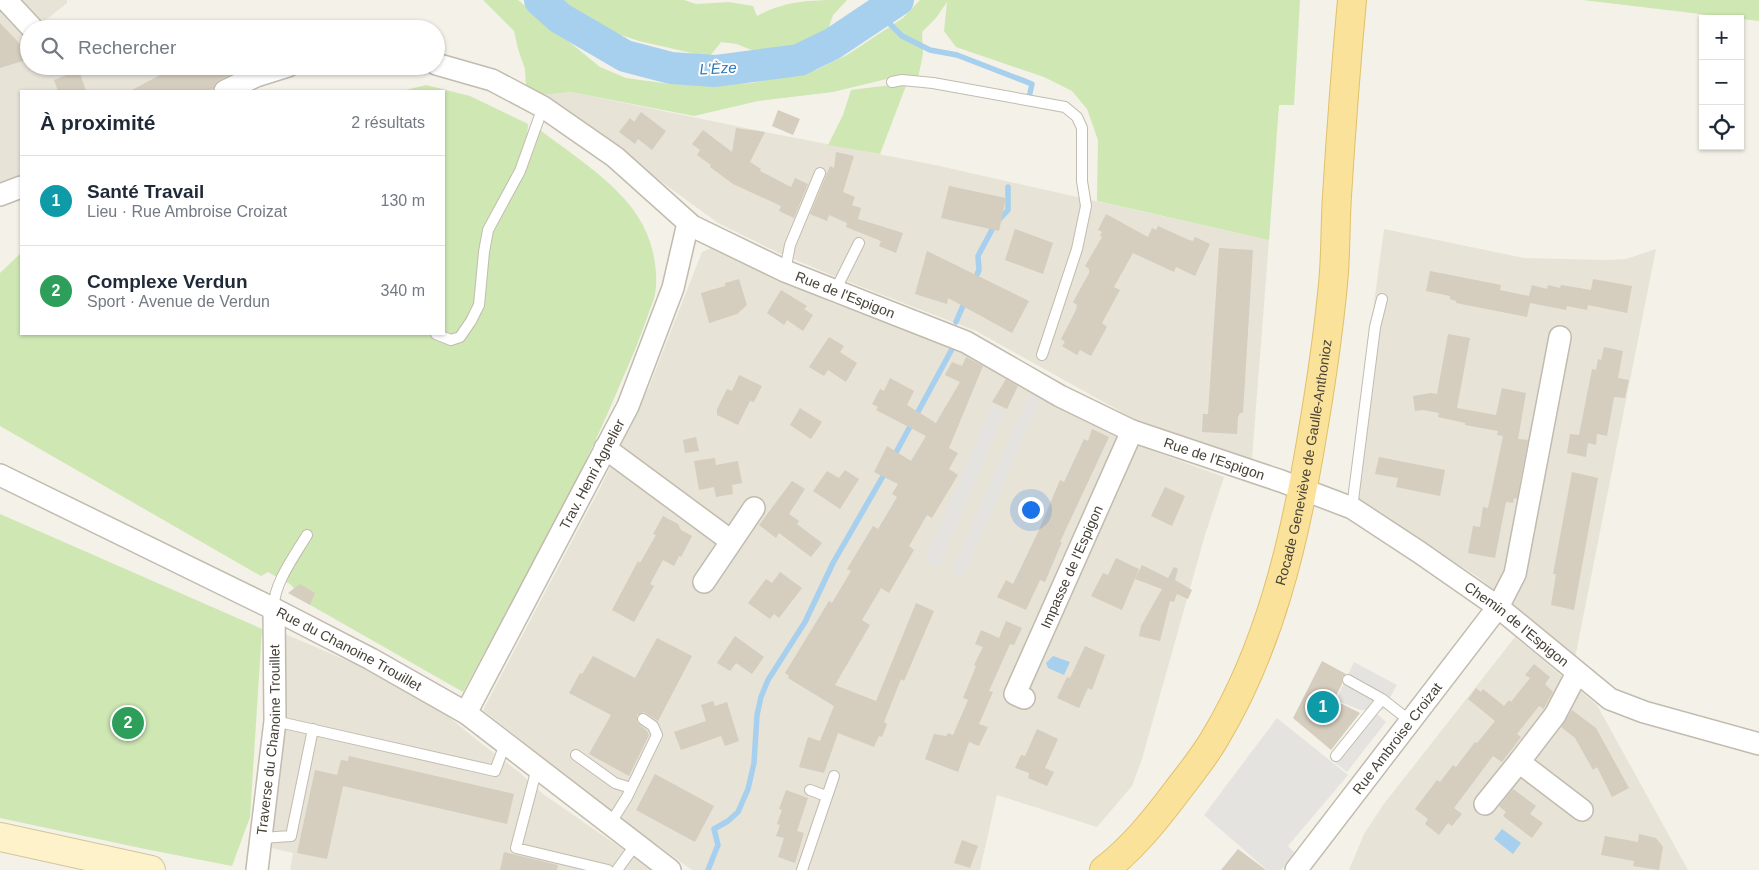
<!DOCTYPE html>
<html lang="fr">
<meta charset="utf-8">
<style>
:root{--surface:#fff;--page:#f2f2f3;--text:#1f2937;--muted:#747a83;--line:#e0e1e3;--accent:#f44420}
body{margin:0;font-family:Arial,sans-serif;background:var(--page);color:var(--text)}
.controls{position:absolute;right:15px;top:15px;display:grid;overflow:hidden;border-radius:0px;box-shadow:0 1px 4px #0004}
.controls button{width:45px;height:45px;display:grid;place-items:center;padding:0;border:0;border-bottom:1px solid var(--line);background:var(--surface);color:var(--text);font:25px sans-serif}
.you{position:absolute;left:1030px;top:509px;width:18px;height:18px;margin:-12px;border:4px solid #fff;border-radius:50%;background:#1a73e8;box-shadow:0 0 0 8px #1a73e833}
.badge{display:grid;place-items:center;width:32px;height:32px;border-radius:50%;background:var(--accent);color:#fff;font-size:16px;font-weight:700}
.pin{position:absolute;translate:-50% -50%;border:2px solid #fff;box-shadow:0 1px 5px #0006}
.list{margin:0;padding:0;list-style:none}
h2{display:flex;justify-content:space-between;align-items:center;height:65px;margin:0;padding:0 20px;font-size:21px}
h2 small{font-size:16px;font-weight:400;color:var(--muted)}
.list li{display:grid;grid-template-columns:32px 1fr auto;gap:15px;align-items:center;box-sizing:border-box;height:90px;padding:0 20px;border-top:1px solid var(--line)}
.list b{display:block;font-size:19px;white-space:nowrap}
.list p{margin:0;font-size:16px;white-space:nowrap;color:var(--muted)}
.list em{font-size:16px;font-style:normal;color:var(--muted)}
.icon{flex:none;width:28px;height:28px;fill:none;stroke:currentColor;stroke-width:2;stroke-linecap:round;stroke-linejoin:round}
.map{position:relative;flex:none;width:1759px;height:870px;overflow:hidden}
.search{position:absolute;background:var(--surface);box-shadow:0 1px 4px #0004;left:20px;top:20px;width:425px;height:55px;display:flex;align-items:center;gap:12px;box-sizing:border-box;padding:0 18px;border-radius:28px;color:var(--muted);font-size:19px}
.panel{position:absolute;background:var(--surface);box-shadow:0 1px 4px #0004;left:20px;top:90px;width:425px;height:245px;border-radius:0px}
.map>svg:first-child{display:block}
.residential{fill:#e7e3d7}
.green{fill:#cee7b3}
.parking{fill:#e5e3e0}
.water{fill:#a7cfee}
.lines{fill:none;stroke-linecap:round;stroke-linejoin:round}
.stream{stroke:#a7cfee;stroke-width:5.5}
.river{stroke:#a7cfee;stroke-width:32}
.building{fill:#d5cdbe}
.service-casing{stroke:#c2bbae;stroke-width:12}
.minor-casing{stroke:#c2bbae;stroke-width:24}
.secondary-casing{stroke:#d2c599;stroke-width:30}
.primary-casing{stroke:#e0c06a;stroke-width:30}
.service{stroke:#fff;stroke-width:10}
.minor{stroke:#fff;stroke-width:21}
.secondary{stroke:#fdf2c9;stroke-width:28}
.primary{stroke:#fbe29a;stroke-width:28}
.labels{text-anchor:middle;dominant-baseline:central;stroke-width:4;stroke-linejoin:round;paint-order:stroke}
.street-label{font-size:14px;fill:#474137;stroke:#fff}
.water-label{font-size:15px;font-style:italic;fill:#3378b0;stroke:#fff}
</style>
<div class="map">
<svg width="1759" height="870" viewBox="0 0 1759 870">
<rect width="100%" height="100%" fill="#f4f1e8"/>
<!-- residential -->
<path class="residential" d="M0,0H67V3L42,23L45,29H29V66H61L62,68L67,66H259L232,78L208,91H21V179L0,186Z
M571,92L765,132L935,165L1269,240L1252,459L1143,424L976,331L836,277L779,253L718,223L542,95Z
M1384,229L1524,258L1606,260L1626,259L1656,249L1574,663L1524,613L1475,575L1429,546L1347,503Z
M713,247L832,303L899,325L947,344L1047,395L1063,410L1120,439L1224,477L1205,535L1142,759L1132,786L1097,827L997,795L980,870H692L608,810L483,710L600,488L649,387L702,252Z
M285,634L355,664L444,713L482,744L519,772L543,794L650,868V870H290L293,853L272,848Z
M1515,637L1597,705L1688,870H1349L1364,834L1383,805Z"/>
<!-- green -->
<path class="green" d="M483,0H518L600,67L626,78L669,84L711,85L752,83L816,70L847,55L903,18L920,0H1300L1294,105H1279L1269,240L1097,201L1098,140L1087,109L1072,91L1044,77L956,47L944,31L947,2L936,18L922,32L923,54L918,78L903,75L833,92L758,101L694,116L571,92L542,95L526,89L525,69L518,49L514,31Z
M555,0H684L696,4L729,2L753,6L757,16C786,0 813,0 847,0L833,15L827,33L798,51L761,54L737,44L721,42L709,57L639,41L603,29L559,4Z
M1583,0H1759V21Z
M907,83L880,154L828,145L843,115L851,90Z
M426,85L470,96L528,124L526,148L534,150L540,130C579,160 635,193 650,242C655,257 658,278 655,294C654,301 650,308 648,315C640,338 631,360 621,382C577,489 518,590 463,692L291,594L294,588L290,584L268,572L261,576L0,426V273L21,253V334H444V91H402Z
M0,514L262,629L250,817L232,866L145,849L0,818Z"/>
<!-- parking -->
<path class="parking" d="M1031,391L1041,397L963,578L951,572Z
M992,405L1005,412L938,568L924,560Z
M1354,662L1397,685L1383,710H1360L1336,700Z
M1377,714L1386,722L1347,772L1334,762Z
M1277,718L1348,775L1288,846L1295,853L1281,870H1267L1204,815Z"/>
<!-- water -->
<path class="water" d="M1053,656L1070,662L1064,675L1048,668L1046,663Z
M1502,829L1521,843L1513,854L1494,839Z"/>
<g class="lines">
<!-- stream -->
<path class="stream" d="M879,13L902,36L930,50L957,55L1032,84L1029,97
M974,281L979,270L978,256L995,224L1008,210V187
M956,322L965,301
M893,458L952,349
M708,870L718,845L714,829L728,821L738,812L748,789L754,763L757,715L761,697L768,680L805,622L833,563L886,471"/>
<!-- river -->
<path class="river" d="M540,0L560,18L625,56L671,68L715,71L799,60L832,44L898,0"/>
</g>
<!-- building -->
<path class="building" d="M0,23L20,44L26,38L29,40V59L0,68Z
M157,66H225L230,75L219,80L215,84L213,89L208,91H130L162,74Z
M79,70L86,91H58L54,80Z
M778,110L800,119L793,135L772,126Z
M641,112L666,131L652,150L638,139L635,144L619,132L630,118L634,122Z
M736,128L765,132L750,162L761,169L760,171L791,187L795,178L808,184L794,218L779,211L781,206L733,184L710,167L711,165L697,155L700,150L692,144L703,130L732,152Z
M836,152L854,156L843,192L855,197L852,205L861,208L858,219L903,233L896,253L879,246L881,241L846,227L847,223L829,215L827,221L810,214L830,166L834,168Z
M949,186L1006,198L999,231L941,218Z
M1106,214L1148,237L1152,228L1156,230L1158,226L1189,240L1193,241L1195,237L1210,244L1195,276L1176,267L1174,272L1133,253L1114,287L1120,290L1102,323L1107,327L1091,356L1080,350L1077,355L1062,346L1065,342L1061,339L1076,310L1077,305L1073,302L1089,273V269L1085,266L1102,237L1100,236L1102,232L1098,230Z
M1015,229L1053,243L1043,274L1005,260Z
M1219,248L1253,250L1243,413H1240L1238,417L1237,434L1202,432L1203,414H1208Z
M927,251L1029,301L1012,333L948,298L947,304L915,294Z
M1430,271L1501,285L1500,290L1529,296L1532,285L1547,289L1548,285L1560,288L1561,285L1591,290L1593,279L1632,286L1627,313L1588,305L1587,310L1567,306L1566,310L1530,303L1527,317L1456,303V301L1450,299V296L1426,291Z
M739,279L747,305L737,314L709,323L701,293L725,286V283Z
M781,290L807,306L804,309L813,315L803,331L787,320L784,325L767,313Z
M1448,334L1470,338L1457,408L1496,415L1502,388L1526,393L1518,439L1528,440L1517,499L1514,498L1513,503L1506,502L1495,558L1468,553L1473,526L1480,527L1483,507L1488,508L1503,436L1497,435L1498,431L1465,425V423L1438,417L1439,413L1423,410L1415,411L1413,396L1431,393L1437,394Z
M829,337L844,346L840,352L857,363L846,382L828,370L824,376L809,367Z
M1604,347L1623,351L1618,378L1629,380L1625,398L1614,397L1607,436L1597,434L1596,445L1588,443L1586,457L1567,453L1570,434L1579,435L1592,369L1596,370L1598,359L1601,360Z
M966,357L983,366L949,448L958,453L949,469L958,475L932,518L927,515L909,546L914,550L889,593L881,588L862,620L870,625L835,685L876,701L916,603L934,611L904,681L901,679L884,722L887,724L882,737L879,736L874,747L838,733L824,773L799,767L808,737L820,741L834,706L788,678L789,676L785,673L829,601L832,603L851,571L847,569L873,526L878,529L897,497L892,494L898,484L874,472L887,446L911,461L926,436L876,410L878,407L872,404L880,389L884,391L890,378L914,391L907,405L936,423L960,382L945,375L952,362L962,366Z
M739,375L762,386L754,402L750,401L738,425L717,415V409L727,389L732,391Z
M1006,379L1018,386L1007,409L992,402Z
M800,408L822,422L811,439L790,425Z
M1092,429L1109,437L1060,542H1062L1045,582L1040,580L1026,610L997,597L1006,580L1013,584L1038,532L1060,480L1064,482L1084,439L1088,441Z
M696,437L699,451L685,453L683,440Z
M1379,457L1445,470L1440,496L1396,487L1398,478L1375,474Z
M715,458L716,465L738,461L742,483L732,485L733,494L716,497L714,487L699,490L694,461Z
M845,470L859,479L840,509L813,491L827,471L839,478Z
M1572,472L1598,478L1574,610L1551,605L1556,574H1553Z
M792,481L805,489L789,514L799,521L797,524L822,543L811,557L779,533L776,538L759,525Z
M1165,487L1185,496L1172,526L1151,516Z
M663,516L678,524L681,530L692,536L681,557L679,556L674,566L663,560L650,584L654,586L634,622L612,610L638,561L640,563L656,535L653,534Z
M1116,558L1139,569L1122,610L1091,596L1103,573L1108,575Z
M1142,565L1168,578L1174,567L1178,569L1175,580L1192,590L1188,599L1177,594L1174,602L1170,601L1160,641L1139,636L1141,626L1162,589L1135,579Z
M780,572L802,588L779,618L774,614L770,619L748,603L766,579L772,583Z
M300,584L315,593L310,605L288,593Z
M1006,621L1022,628L1014,645L1010,644L989,691L993,692L979,724L988,727L979,746L969,742L958,772L925,759L934,734L946,736L948,733L953,735L968,700L963,698L976,666L974,665L983,647L975,644L981,630L999,638Z
M735,636L764,657L752,674L736,663L730,671L717,663Z
M657,638L692,656L658,721L644,712L637,715V722L647,731L649,735L629,776L589,754L611,715L569,693L580,673L582,674L593,656L635,678Z
M1085,646L1105,655L1092,690L1088,688L1079,708L1057,698L1067,677L1070,678Z
M1322,661L1346,674L1342,677V684L1334,700L1360,713L1331,750L1293,718Z
M1534,664L1550,677L1545,684L1553,692L1544,708V709L1539,706L1517,734L1521,737L1502,762L1493,756L1454,808L1462,814L1452,826L1448,823L1439,835L1425,824L1428,819L1415,809L1437,780L1440,782L1453,765L1456,767L1475,742L1477,743L1495,721L1468,699L1476,688L1481,692L1483,689L1504,706L1509,700L1511,702L1530,678L1525,675Z
M713,701L715,706L727,702L739,741L725,746L721,736L681,750L674,732L706,721L701,705Z
M1572,710L1596,728L1629,788L1612,797L1597,767L1593,770L1575,738L1561,727Z
M1037,729L1058,739L1045,768L1054,772L1047,786L1028,778L1029,773L1015,768L1021,755L1025,756Z
M349,756L514,794L507,824L343,786L327,859L297,853L315,770L337,775L341,760L348,761Z
M655,774L714,806L695,842L636,810Z
M1513,789L1536,806L1530,814L1543,823L1532,838L1503,816L1506,812L1499,806Z
M786,790L808,798L797,831L804,833L795,863L778,857L784,838L776,836L780,825L777,824L782,810L779,809Z
M1639,834L1656,838L1663,847L1659,870L1633,866L1634,861L1601,855L1605,836L1638,842Z
M962,840L978,846L970,868L954,863Z
M1238,849L1266,870H1221Z
M504,852L558,865L557,870H500Z"/>
<g class="lines">
<defs>
<path id="service" d="M892,82L902,80L933,83L1065,107L1077,117L1082,128V181L1086,206L1077,249L1042,355
M785,271L790,245L820,173
M835,291L859,243
M436,334L451,340L460,337L471,321L479,305L484,252L488,230L520,171L543,107
M1352,508L1375,327L1382,299
M274,609C272,586 295,555 307,535
M1348,680L1382,699L1410,721
M275,721L495,771L505,744
M576,755L615,783L631,788
M1336,756L1382,699
M537,768L516,848L608,870
M810,790L826,796
M610,824L627,797L657,735L653,726L643,719
M262,838L291,836L313,729
M617,870L636,844
M802,870L834,776"/>
<g id="minor">
<path d="M6,0L32,28"/>
<path id="s1" d="M436,64L492,80L543,107L615,157L692,226L785,271L966,342L1060,396L1132,431L1281,481L1352,508L1419,552L1498,607L1610,699L1644,712L1759,744"/>
<path d="M225,91L256,76L288,66"/>
<path d="M0,195L21,187"/>
<path d="M605,448L731,541"/>
<path id="s2" d="M0,475L274,609L371,659L466,713L670,870"/>
<path d="M704,582L754,508"/>
<path id="s3" d="M1024,698L1015,694L1132,431"/>
<path id="s4" d="M466,713L628,406L673,288L688,223"/>
<path d="M1519,762L1582,810"/>
<path d="M1485,804L1519,762L1555,715L1577,673"/>
<path id="s5" d="M257,870L275,721L274,609"/>
<path id="s6" d="M1296,870L1498,607L1515,574L1560,337"/>
</g>
<path id="secondary" d="M0,837L151,870"/>
<g id="primary">
<path id="s7" d="M1104,870C1132,849 1156,819 1177,791C1190,774 1204,757 1215,738C1269,648 1294,544 1311,442C1320,390 1328,337 1333,284C1336,255 1335,225 1337,196C1341,131 1346,65 1352,0"/>
</g>
</defs>
<!-- service casing -->
<use href="#service" class="service-casing"/>
<!-- minor casing -->
<use href="#minor" class="minor-casing"/>
<!-- secondary casing -->
<use href="#secondary" class="secondary-casing"/>
<!-- primary casing -->
<use href="#primary" class="primary-casing"/>
<!-- service -->
<use href="#service" class="service"/>
<!-- minor -->
<use href="#minor" class="minor"/>
<!-- secondary -->
<use href="#secondary" class="secondary"/>
<!-- primary -->
<use href="#primary" class="primary"/>
</g>
<g class="labels">
<!-- street labels -->
<g class="street-label">
<text stroke="none"><textPath href="#s1" startOffset="475">Rue de l'Espigon</textPath></text>
<text stroke="none"><textPath href="#s1" startOffset="880">Rue de l'Espigon</textPath></text>
<text stroke="none"><textPath href="#s7" startOffset="465">Rocade Geneviève de Gaulle-Anthonioz</textPath></text>
<text stroke="none"><textPath href="#s4" startOffset="270">Trav. Henri Agnelier</textPath></text>
<text stroke="none"><textPath href="#s3" startOffset="149">Impasse de l'Espigon</textPath></text>
<text stroke="none"><textPath href="#s1" startOffset="1228">Chemin de l'Espigon</textPath></text>
<text stroke="none"><textPath href="#s2" startOffset="390">Rue du Chanoine Trouillet</textPath></text>
<text stroke="none"><textPath href="#s6" startOffset="166">Rue Ambroise Croizat</textPath></text>
<text stroke="none"><textPath href="#s5" startOffset="131">Traverse du Chanoine Trouillet</textPath></text>
</g>
<!-- water labels -->
<g class="water-label">
<text transform="translate(718 68) rotate(-3)">L'Èze</text>
</g>
</g>
</svg>
<div class="controls">
<button>+</button>
<button>−</button>
<button><svg class="icon" aria-label="locate" viewBox="0 0 24 24"><circle cx="12" cy="12" r="6"/><path d="M12 2v4M12 18v4M2 12h4M18 12h4"/></svg></button>
</div>
<div class="you"></div>
<div class="pin badge" style="left:1323px;top:707px;background:#0f9aa8">1</div>
<div class="pin badge" style="left:128px;top:723px;background:#2e9e5b">2</div>
<div class="search"><svg class="icon" aria-label="search" viewBox="0 0 24 24"><circle cx="10" cy="10" r="6"/><path d="M15 15l6 6"/></svg>Rechercher</div>
<section class="panel">
<h2>À proximité<small>2 résultats</small></h2>
<ul class="list">
<li><span class="badge" style="background:#0f9aa8">1</span><div><b>Santé Travail</b><p>Lieu · Rue Ambroise Croizat</p></div><em>130 m</em></li>
<li><span class="badge" style="background:#2e9e5b">2</span><div><b>Complexe Verdun</b><p>Sport · Avenue de Verdun</p></div><em>340 m</em></li>
</ul>
</section>
</div>
